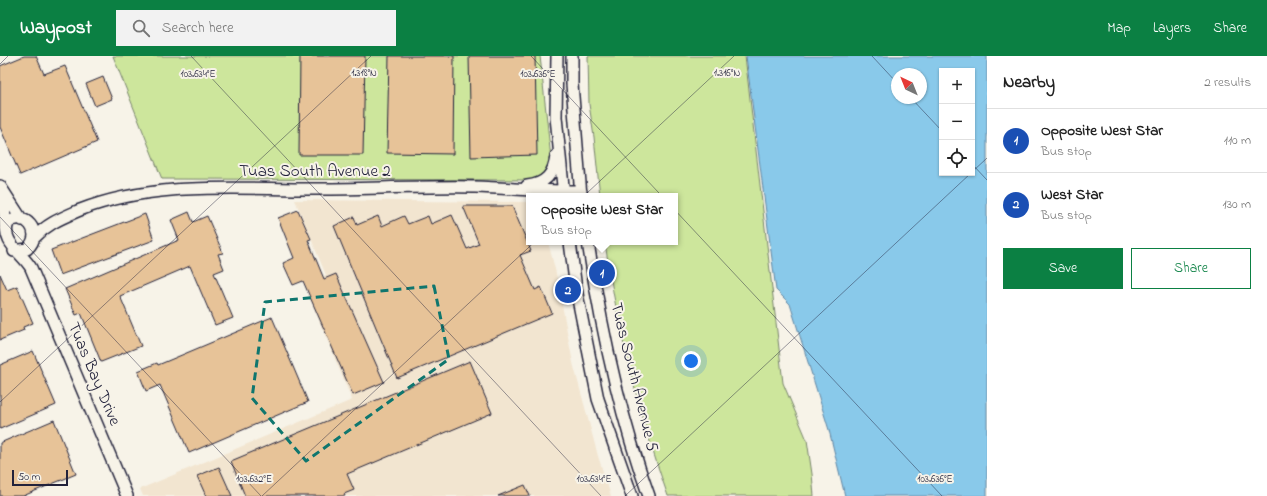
<!DOCTYPE html>
<meta charset="utf-8">
<style>
:root{--surface:#fff;--page:#f2f2f2;--text:#222;--muted:#767676;--line:#e0e0e0;--accent:#0b8043}
body{margin:0;font-family:"Indie Flower",sans-serif;background:var(--page);color:var(--text)}
.controls{position:absolute;right:12px;top:12px;display:grid;overflow:hidden;border-radius:0px;box-shadow:0 1px 3px #0004}
.controls button{width:36px;height:36px;display:grid;place-items:center;padding:0;border:0;border-bottom:1px solid var(--line);background:var(--surface);color:var(--text);font:20px sans-serif}
.compass{position:absolute;left:891px;top:12px;width:36px;height:36px;border-radius:50%;background:var(--surface);box-shadow:0 1px 3px #0004;rotate:317deg}
.scale{position:absolute;left:12px;bottom:10px;width:56px;box-sizing:border-box;padding-left:4px;border:2px solid #22223b;border-top:0;font-size:11px;line-height:14px;white-space:nowrap;color:#22223b;-webkit-text-stroke:3px #f7f3e8;paint-order:stroke}
.you{position:absolute;left:691px;top:305px;width:14px;height:14px;margin:-10px;border:3px solid #fff;border-radius:50%;background:#1a73e8;box-shadow:0 0 0 6px #1a73e833}
.badge{display:grid;place-items:center;width:26px;height:26px;border-radius:50%;background:var(--accent);color:#fff;font-size:13px;font-weight:700}
.pin{position:absolute;translate:-50% -50%;border:2px solid #fff;box-shadow:0 1px 4px #0006}
.popup{position:absolute;left:526px;top:137px;width:152px;height:52px;box-sizing:border-box;display:grid;place-content:center;border-radius:0px;background:var(--surface);filter:drop-shadow(0 1px 3px #0005);font-size:13px;white-space:nowrap;color:var(--muted)}
.popup b{font-size:15px;color:var(--text)}
.popup::after{content:'';position:absolute;left:50%;top:100%;margin-left:-8px;border:8px solid transparent;border-top-color:var(--surface)}
.list{margin:0;padding:0;list-style:none}
h2{display:flex;justify-content:space-between;align-items:center;height:52px;margin:0;padding:0 16px;font-size:17px}
h2 small{font-size:13px;font-weight:400;color:var(--muted)}
.list li{display:grid;grid-template-columns:26px 1fr auto;gap:12px;align-items:center;box-sizing:border-box;height:64px;padding:0 16px;border-top:1px solid var(--line)}
.list b{display:block;font-size:15px;white-space:nowrap}
.list p{margin:0;font-size:13px;white-space:nowrap;color:var(--muted)}
.list em{font-size:13px;font-style:normal;color:var(--muted)}
.actions{display:flex;gap:8px;padding:12px 16px}
.actions a{flex:1;padding:9px 0;border:1px solid var(--accent);border-radius:0px;text-align:center;font-size:14px;color:var(--accent)}
.actions .main{background:var(--accent);color:#fff}
.icon{flex:none;width:22px;height:22px;fill:none;stroke:currentColor;stroke-width:2;stroke-linecap:round;stroke-linejoin:round}
.map{position:relative;flex:none;width:987px;height:440px;overflow:hidden}
header{display:flex;align-items:center;gap:24px;box-sizing:border-box;height:56px;padding:0 20px;background:var(--accent);color:#fff}
header strong{font-size:19px}
nav{display:flex;gap:22px;margin-inline-start:auto;font-size:14px}
.search{width:280px;height:36px;background:var(--page);display:flex;align-items:center;gap:10px;box-sizing:border-box;padding:0 14px;border-radius:0px;color:var(--muted);font-size:15px}
main{display:flex}
aside{flex:1;background:var(--surface)}
.map>svg:first-child{display:block}
.built{fill:#f2e5d0}
.green{fill:#cde69c;stroke:#78846c}
.water{fill:#89c9ea;stroke:#6086a4;fill-rule:evenodd}
.building{fill:#e7c398;stroke:#22223b}
.lines{fill:none;stroke-linecap:round;stroke-linejoin:round}
.minor-casing{stroke:#22223b;stroke-width:14}
.minor{stroke:#f7f3e8;stroke-width:11}
.marked{fill:none;stroke:#0f766e;stroke-width:3;stroke-dasharray:8 5;stroke-linejoin:round}
.ticks{fill:none;stroke:#22223b;stroke-width:1;stroke-opacity:0.45}
.labels{text-anchor:middle;dominant-baseline:central;stroke-width:4;stroke-linejoin:round;paint-order:stroke}
.street-label{font-size:17px;fill:#22223b;stroke:#f7f3e8}
.ticks-label{font-size:10px;text-anchor:middle;fill:#22223b;stroke:#f7f3e8;stroke-width:4;stroke-linejoin:round;paint-order:stroke}
</style>
<header>
<strong>Waypost</strong>
<div class="search"><svg class="icon" aria-label="search" viewBox="0 0 24 24"><circle cx="10" cy="10" r="6"/><path d="M15 15l6 6"/></svg>Search here</div>
<nav><a>Map</a><a>Layers</a><a>Share</a></nav>
</header>
<main>
<div class="map">
<svg width="987" height="440" viewBox="0 0 987 440">
<rect width="100%" height="100%" fill="#f7f3e8"/>
<filter id="ink" filterUnits="userSpaceOnUse"><feTurbulence type="fractalNoise" baseFrequency=".025" numOctaves="2"/><feDisplacementMap in="SourceGraphic" scale="8" xChannelSelector="R" yChannelSelector="G"/><feConvolveMatrix kernelMatrix="1 2 1 2 8 2 1 2 1" color-interpolation-filters="sRGB"/></filter>
<g filter="url(#ink)">
<!-- built -->
<path class="built" d="M295,144L529,146V186H548L556,217L573,307L598,400L611,440H143L140,433L352,344L304,228L326,219Z"/>
<!-- green -->
<path class="green" d="M113,0H540L552,112L538,124L162,123Z
M588,0H745L783,327L807,384L812,418L814,440H668C639,358 617,272 605,186H675V140H600L594,81L589,48Z"/>
<!-- water -->
<path class="water" d="M746,0H987V440H845L829,374L790,248L776,234ZM942,15H972V117H942ZM897,18H921V42H897Z"/>
<!-- building -->
<path class="building" d="M24,0H36L44,18L65,10L97,86L20,119L0,71V10Z
M300,0H365L363,99H299Z
M389,0H454L453,98L387,97Z
M469,0H535L537,99L471,101Z
M103,21L112,43L95,50L86,28Z
M463,150H512L531,195L520,199L535,234L541,231L552,257L397,322L334,170L354,161L357,169L378,160L382,170L404,160L408,168L428,160L431,168L452,159L467,193L479,188Z
M298,154L311,183L308,184L324,223L336,218L384,326L353,339L303,225L293,229L283,207L294,202L278,162Z
M189,156L193,166L207,160L223,197L218,198L224,213L214,217L233,262L215,269L190,210L120,240L141,290L101,306L81,257L76,259L65,233L179,184L171,164Z
M145,158L154,184L60,219L51,194Z
M0,218L7,234L17,230L33,267L23,271L24,274L0,284Z
M272,261L308,346L189,397L160,329L146,335L138,315L157,307L158,309Z
M33,295L56,349L0,373V309Z
M470,305L492,357L347,418L354,434L344,438L345,440H245L231,405Z
M54,364L76,418L23,440H0V387Z
M219,411L232,440H206L197,420Z
M525,429L530,440H498Z"/>
<g class="lines">
<defs>
<path id="minor" d="M557,0L556,61L564,140
M572,0V28L581,140
M0,130L22,164
M527,130C546,128 554,118 556,100
M4,139L5,170
M34,182C48,167 62,162 80,154C154,125 234,133 311,133C366,133 420,130 475,131C510,132 546,136 581,135
M570,186L576,233L598,343L632,440
M588,186C601,272 619,358 649,440
M14,195L27,193C45,177 24,153 8,167C0,185 24,199 31,212L127,440"/>
</defs>
<!-- minor casing -->
<use href="#minor" class="minor-casing"/>
<!-- minor -->
<use href="#minor" class="minor"/>
</g>
</g>
<!-- marked area -->
<path class="marked" d="M434,230L449,303L306,405L252,342L265,246Z"/>
<!-- ticks -->
<path class="ticks" d="M191,0L601,440M531,0L942,440M872,0L897,27M0,8L8,0M911,42L942,75M972,108L987,124M972,116L987,102M0,161L261,440M0,346L371,0M262,440L734,0M625,440L971,117"/>
<g class="labels">
<!-- street labels -->
<g class="street-label">
<text x="315" y="115">Tuas South Avenue 2</text>
<text transform="translate(94 318) rotate(67)">Tuas Bay Drive</text>
<text transform="translate(634 321) rotate(76)">Tuas South Avenue 5</text>
</g>
</g>
<g class="ticks-label">
<text x="364" y="20">1.318°N</text>
<text x="727" y="20">1.316°N</text>
<text x="198" y="21">103.634°E</text>
<text x="538" y="21">103.636°E</text>
<text x="254" y="426">103.632°E</text>
<text x="594" y="426">103.634°E</text>
<text x="935" y="426">103.636°E</text>
</g>
</svg>
<div class="controls">
<button>+</button>
<button>−</button>
<button><svg class="icon" aria-label="locate" viewBox="0 0 24 24"><circle cx="12" cy="12" r="6"/><path d="M12 2v4M12 18v4M2 12h4M18 12h4"/></svg></button>
</div>
<svg class="compass" viewBox="-18 -18 36 36"><path d="M0-13l5 13h-10z" fill="#e53935"/><path d="M0 13l5-13h-10z" fill="#767676"/></svg>
<div class="scale">50 m</div>
<div class="you"></div>
<div class="pin badge" style="left:602px;top:217px;background:#1a4fb4">1</div>
<div class="popup"><b>Opposite West Star</b>Bus stop</div>
<div class="pin badge" style="left:568px;top:234px;background:#1a4fb4">2</div>
</div>
<aside>
<h2>Nearby<small>2 results</small></h2>
<ul class="list">
<li><span class="badge" style="background:#1a4fb4">1</span><div><b>Opposite West Star</b><p>Bus stop</p></div><em>110 m</em></li>
<li><span class="badge" style="background:#1a4fb4">2</span><div><b>West Star</b><p>Bus stop</p></div><em>130 m</em></li>
</ul>
<div class="actions"><a class="main">Save</a><a>Share</a></div>
</aside>
</main>
